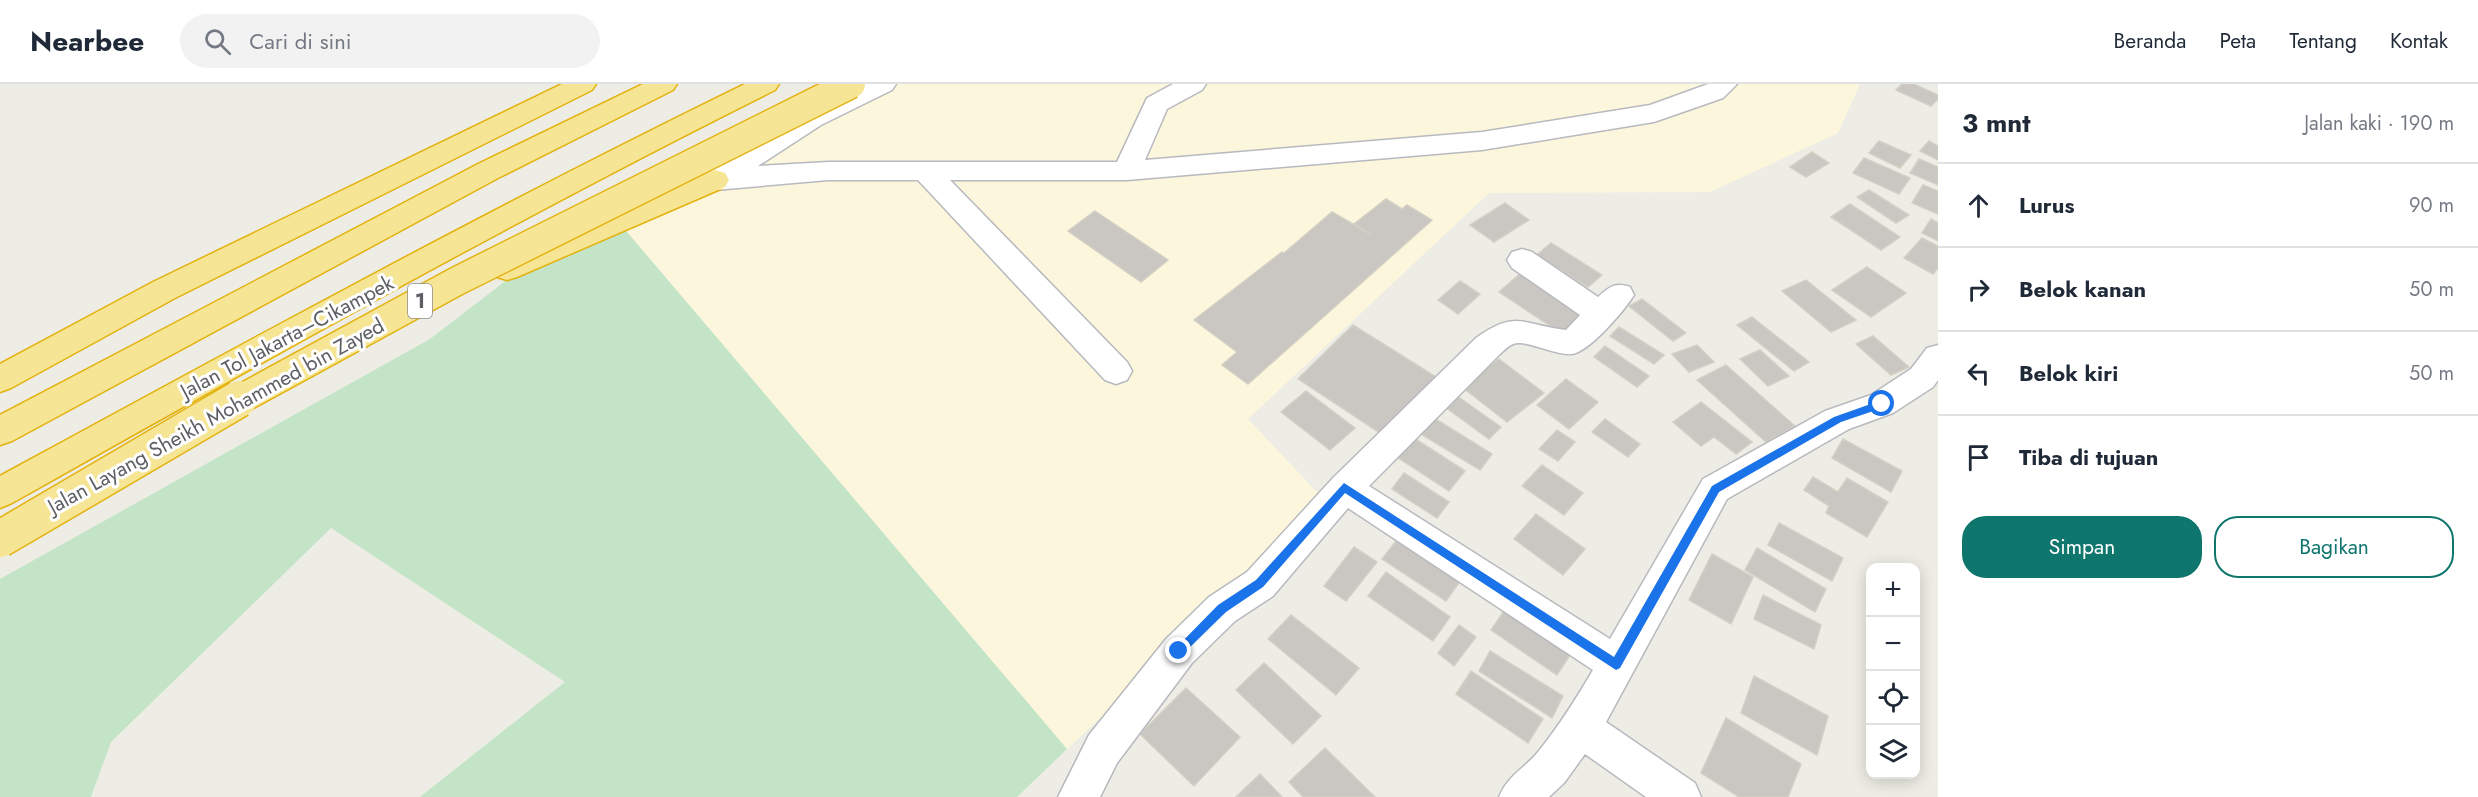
<!DOCTYPE html>
<html lang="id">
<meta charset="utf-8">
<style>
:root{--surface:#fff;--page:#f2f2f3;--text:#1f2937;--muted:#747a83;--line:#e0e1e3;--accent:#0f766e}
body{margin:0;font-family:Jost,sans-serif;background:var(--page);color:var(--text)}
.controls{position:absolute;right:18px;bottom:18px;display:grid;overflow:hidden;border-radius:12px;box-shadow:0 3px 15px #0003}
.controls button{width:54px;height:54px;display:grid;place-items:center;padding:0;border:0;border-bottom:2px solid var(--line);background:var(--surface);color:var(--text);font:30px sans-serif}
.stop{position:absolute;width:18px;height:18px;margin:-14px;border:4px solid #1a73e8;border-radius:50%;background:#fff}
.stop.end{background:#1a73e8;border-color:#fff;box-shadow:0 2px 6px #0008}
.list{margin:0;padding:0;list-style:none}
h2{display:flex;justify-content:space-between;align-items:center;height:78px;margin:0;padding:0 24px;font-size:26px}
h2 small{font-size:20px;font-weight:400;color:var(--muted)}
.list li{display:grid;grid-template-columns:39px 1fr auto;gap:18px;align-items:center;box-sizing:border-box;height:84px;padding:0 24px;border-top:2px solid var(--line)}
.list b{display:block;font-size:22px;white-space:nowrap}
.list em{font-size:20px;font-style:normal;color:var(--muted)}
.actions{display:flex;gap:12px;padding:18px 24px}
.actions a{flex:1;padding:14px 0;border:2px solid var(--accent);border-radius:24px;text-align:center;font-size:21px;color:var(--accent)}
.actions .main{background:var(--accent);color:#fff}
.icon{flex:none;width:33px;height:33px;fill:none;stroke:currentColor;stroke-width:2;stroke-linecap:round;stroke-linejoin:round}
.map{position:relative;flex:none;width:1938px;height:713px;overflow:hidden}
header{display:flex;align-items:center;gap:36px;box-sizing:border-box;height:84px;padding:0 30px;background:var(--surface);border-bottom:2px solid var(--line)}
header strong{font-size:28px}
nav{display:flex;gap:33px;margin-inline-start:auto;font-size:21px}
.search{width:420px;height:54px;background:var(--page);display:flex;align-items:center;gap:15px;box-sizing:border-box;padding:0 21px;border-radius:33px;color:var(--muted);font-size:22px}
main{display:flex}
aside{flex:1;background:var(--surface)}
.map>svg:first-child{display:block}
.commercial{fill:#fcf7dc}
.green{fill:#c3e4c6}
.building{fill:#cac7c2;stroke:#d2cfc4;stroke-width:1.5}
.lines{fill:none;stroke-linecap:round;stroke-linejoin:round}
.minor-casing{stroke:#b7b9be;stroke-width:3}
.highway-casing{stroke:#e3b20f;stroke-width:3}
.minor{fill:#fff;fill-rule:evenodd}
.highway{fill:#f6e594;fill-rule:evenodd}
.highway-bridge-far1-casing{stroke:#e3b20f;stroke-width:31;stroke-linecap:butt}
.highway-bridge-casing{stroke:#e3b20f;stroke-width:39;stroke-linecap:butt}
.highway-bridge-far1{stroke:#f6e594;stroke-width:28}
.highway-bridge{stroke:#f6e594;stroke-width:36}
.route{fill:#1a73e8}
.labels{text-anchor:middle;dominant-baseline:central;stroke-width:6;stroke-linejoin:round;paint-order:stroke}
.shield{fill:#fff;stroke:#8e8f92;stroke-width:1.5}
.shield-label{font-size:20px;font-weight:bold;fill:#5d5f64}
.street-label{font-size:21px;fill:#5d5f64;stroke:#fff}
</style>
<header>
<strong>Nearbee</strong>
<div class="search"><svg class="icon" aria-label="search" viewBox="0 0 24 24"><circle cx="10" cy="10" r="6"/><path d="M15 15l6 6"/></svg>Cari di sini</div>
<nav><a>Beranda</a><a>Peta</a><a>Tentang</a><a>Kontak</a></nav>
</header>
<main>
<div class="map">
<svg width="1938" height="713" viewBox="0 0 1938 713">
<rect width="100%" height="100%" fill="#eeede5"/>
<!-- commercial -->
<path class="commercial" d="M846,0H1860L1838,49L1710,108L1489,109L1248,335L1331,423L1067,665L604,121Z"/>
<!-- green -->
<path class="green" d="M604,121L1067,665L1017,713H420L565,598L331,444L111,658L91,713H0V495L430,255Z"/>
<!-- building -->
<path class="building" d="M1902,0H1914L1938,11V15L1931,22L1896,6Z
M1879,57L1911,71L1900,84L1869,69Z
M1929,57L1938,62V76L1920,67Z
M1812,68L1829,79L1806,93L1790,83Z
M1864,74L1910,94L1899,110L1853,89Z
M1919,75L1938,83V101L1910,89Z
M1923,101L1938,107V130L1912,119Z
M1869,106L1909,131L1896,139L1857,113Z
M1386,115L1402,125L1407,121L1432,136L1248,300L1222,281L1237,268L1194,236L1282,168L1284,169L1332,128L1372,151L1354,140Z
M1505,119L1529,136L1494,158L1470,141Z
M1850,120L1900,153L1881,166L1831,133Z
M1095,127L1168,176L1141,198L1068,147Z
M1931,135L1938,139V157L1922,149Z
M1922,154L1938,162V184L1933,190L1904,174Z
M1551,159L1602,191L1588,203L1537,171Z
M1867,183L1906,209L1871,233L1832,206Z
M1521,189L1589,232L1567,253L1499,208Z
M1806,196L1856,236L1831,248L1782,207Z
M1460,197L1480,210L1458,230L1438,216Z
M1642,215L1686,249L1673,257L1629,222Z
M1752,233L1809,278L1794,287L1737,241Z
M1353,241L1436,293L1383,351L1298,295Z
M1619,243L1664,271L1654,280L1610,252Z
M1873,252L1909,283L1891,291L1856,260Z
M1697,261L1714,278L1689,288L1672,270Z
M1605,262L1649,292L1637,303L1594,273Z
M1760,266L1789,292L1768,302L1740,275Z
M1499,275L1544,309L1507,338L1462,303Z
M1726,281L1795,342L1766,358L1697,296Z
M1566,295L1598,318L1569,345L1537,321Z
M1306,307L1355,344L1330,366L1281,328Z
M1450,307L1501,343L1489,355L1438,318Z
M1701,318L1752,358L1736,370L1714,353L1701,362L1673,338Z
M1434,334L1492,370L1480,386L1421,350Z
M1605,335L1640,360L1628,373L1592,348Z
M1557,346L1575,358L1558,377L1539,365Z
M1414,354L1465,387L1449,407L1397,373Z
M1843,355L1902,387L1891,408L1832,374Z
M1542,381L1583,409L1564,431L1522,402Z
M1404,389L1449,418L1437,434L1392,405Z
M1813,393L1838,408L1847,394L1888,418L1867,453L1826,429L1829,422L1804,406Z
M1536,430L1585,465L1563,491L1514,455Z
M1779,439L1843,474L1832,497L1768,461Z
M1400,452L1463,493L1446,517L1382,475Z
M1354,463L1377,478L1346,517L1324,502Z
M1757,464L1826,505L1815,528L1745,486Z
M1712,470L1753,493L1731,540L1689,516Z
M1386,488L1450,533L1433,557L1368,512Z
M1763,511L1821,541L1814,565L1754,535Z
M1508,521L1574,565L1557,591L1491,546Z
M1291,531L1359,584L1336,611L1268,555Z
M1459,541L1476,553L1454,582L1438,569Z
M1490,567L1563,612L1552,634L1479,587Z
M1264,579L1321,632L1293,660L1236,606Z
M1471,587L1543,635L1528,659L1456,610Z
M1754,592L1828,632L1817,671L1741,629Z
M1186,604L1240,653L1194,702L1140,650Z
M1726,634L1801,680L1788,713H1739L1701,689Z
M1325,664L1375,713H1303L1289,698Z
M1260,690L1282,713H1236Z"/>
<g class="lines">
<defs>
<path id="minor" d="M862,0H896L892,6L821,41L758,82L828,78H1117L1147,14L1173,0H1206L1202,6L1167,25L1145,76L1482,48L1650,21L1708,0H1737L1723,14L1654,38L1482,66L1127,96H950L1127,278L1132,287L1127,296L1116,300L1105,296L918,96H828L715,106L705,103L701,96L705,89L712,87L714,83L803,29Z
M1522,165L1532,168L1598,213C1609,203 1615,198 1630,203L1634,211C1625,226 1589,268 1572,270C1555,272 1527,255 1513,260C1508,262 1502,268 1498,272L1369,402L1610,555L1703,395L1825,327L1871,311L1911,285L1927,264L1938,261V296L1933,303L1893,329L1849,345L1727,415L1606,638L1695,699L1701,713H1646L1585,670L1564,699L1549,713H1499C1508,691 1524,685 1538,668C1559,642 1576,615 1593,586L1348,424L1273,512L1235,537L1192,579L1117,679L1100,713H1058L1089,651L1166,555L1209,513L1247,488L1333,394L1476,254C1517,225 1522,241 1566,246L1580,231L1512,184L1507,176L1512,168Z"/>
<path id="highway" d="M562,0H596L592,6L175,214L11,304L0,308V280L153,198Z
M643,0H677L673,6L498,94L12,357L0,361V331L478,80Z
M745,0H779L775,6C516,135 264,277 12,419L0,424V392C246,258 493,123 745,0Z
M715,86L725,89L729,96L725,103L517,193L507,196L497,193L492,185L497,177Z"/>
</defs>
<!-- minor casing -->
<use href="#minor" class="minor-casing"/>
<!-- highway casing -->
<use href="#highway" class="highway-casing"/>
<!-- minor -->
<use href="#minor" class="minor"/>
<!-- highway -->
<use href="#highway" class="highway"/>
<defs>
<path id="highway-bridge-far1" d="M237,317L457,197L851,0"/>
<path id="highway-bridge" d="M0,455L239,315"/>
</defs>
<!-- highway-bridge-far1 casing -->
<use href="#highway-bridge-far1" class="highway-bridge-far1-casing"/>
<!-- highway-bridge casing -->
<use href="#highway-bridge" class="highway-bridge-casing"/>
<!-- highway-bridge-far1 -->
<use href="#highway-bridge-far1" class="highway-bridge-far1"/>
<!-- highway-bridge -->
<use href="#highway-bridge" class="highway-bridge"/>
</g>
<!-- route -->
<path class="route" d="M1882,316L1887,320L1885,323L1841,338L1719,408L1620,584L1616,586L1345,409L1263,503L1226,528L1183,570H1175L1173,567L1218,521L1256,496L1344,399L1614,573L1712,402L1834,333Z"/>
<g class="labels">
<!-- shield labels -->
<rect class="shield" x="408" y="200" width="24" height="34" rx="4.5"/>
<g class="shield-label">
<text x="420" y="217">1</text>
</g>
<!-- street labels -->
<g class="street-label">
<text transform="translate(287 253) rotate(-28)">Jalan Tol Jakarta–Cikampek</text>
<text transform="translate(216 332) rotate(-29)">Jalan Layang Sheikh Mohammed bin Zayed</text>
</g>
</g>
</svg>
<div class="controls">
<button>+</button>
<button>−</button>
<button><svg class="icon" aria-label="locate" viewBox="0 0 24 24"><circle cx="12" cy="12" r="6"/><path d="M12 2v4M12 18v4M2 12h4M18 12h4"/></svg></button>
<button><svg class="icon" aria-label="layers" viewBox="0 0 24 24"><path d="M12 4l9 5-9 5-9-5zM3 14l9 5 9-5"/></svg></button>
</div>
<div class="stop" style="left:1882px;top:320px"></div>
<div class="stop end" style="left:1179px;top:567px"></div>
</div>
<aside>
<h2>3 mnt<small>Jalan kaki · 190 m</small></h2>
<ul class="list">
<li><svg class="icon" aria-label="ahead" viewBox="0 0 24 24"><path d="M12 20V5M6 11l6-6 6 6"/></svg><div><b>Lurus</b></div><em>90 m</em></li>
<li><svg class="icon" aria-label="right" viewBox="0 0 24 24"><path d="M7 20v-9h11M14 6l5 5-5 5"/></svg><div><b>Belok kanan</b></div><em>50 m</em></li>
<li><svg class="icon" aria-label="left" viewBox="0 0 24 24"><path d="M17 20v-9H6M10 6l-5 5 5 5"/></svg><div><b>Belok kiri</b></div><em>50 m</em></li>
<li><svg class="icon" aria-label="arrive" viewBox="0 0 24 24"><path d="M6 21V4h12l-3 4 3 4H6"/></svg><div><b>Tiba di tujuan</b></div></li>
</ul>
<div class="actions"><a class="main">Simpan</a><a>Bagikan</a></div>
</aside>
</main>
